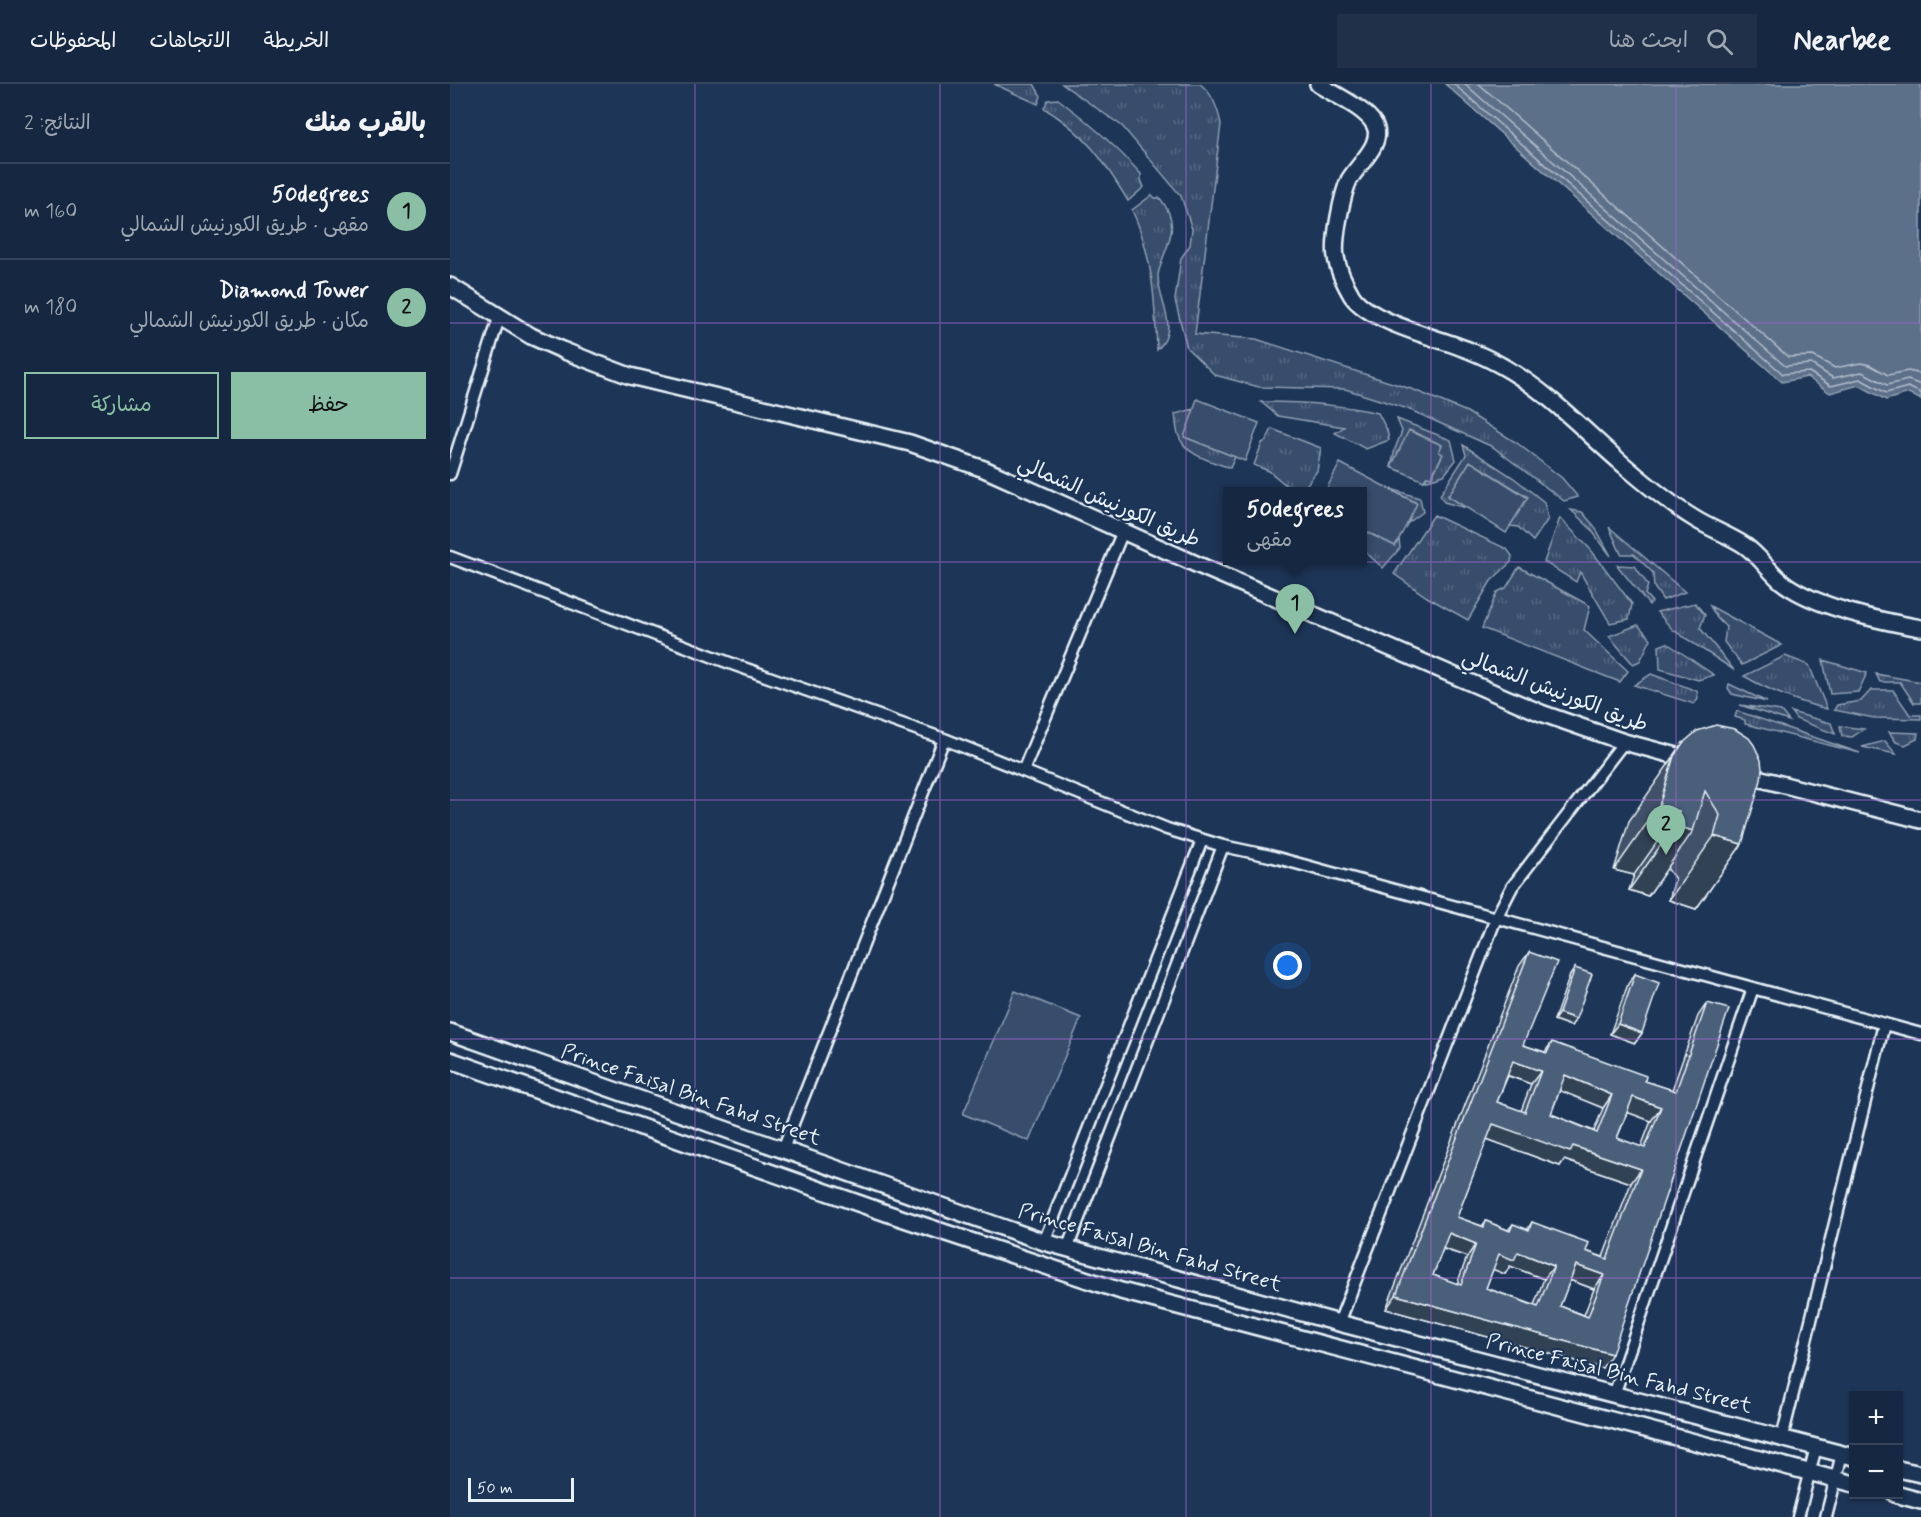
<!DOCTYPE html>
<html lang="ar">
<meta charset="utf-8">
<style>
:root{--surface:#162841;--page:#1f3048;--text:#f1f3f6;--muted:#9ea6b1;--line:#35445a;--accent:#8abfa5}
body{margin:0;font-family:Mynerve,"Playpen Sans Arabic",sans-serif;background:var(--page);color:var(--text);direction:rtl}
.controls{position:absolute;right:18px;bottom:18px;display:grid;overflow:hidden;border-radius:0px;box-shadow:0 2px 4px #0004}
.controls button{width:54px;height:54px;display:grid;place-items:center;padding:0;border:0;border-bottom:2px solid var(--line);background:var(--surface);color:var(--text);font:30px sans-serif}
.scale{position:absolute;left:18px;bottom:15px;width:106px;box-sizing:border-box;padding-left:6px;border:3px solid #e8f1f8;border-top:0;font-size:16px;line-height:21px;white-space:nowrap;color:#e8f1f8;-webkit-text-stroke:4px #1d3557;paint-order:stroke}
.you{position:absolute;left:838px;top:882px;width:21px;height:21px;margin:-15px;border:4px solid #fff;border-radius:50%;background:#1a73e8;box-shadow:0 0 0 9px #1a73e833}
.badge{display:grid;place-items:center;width:39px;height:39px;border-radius:50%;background:var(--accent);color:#111;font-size:20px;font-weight:700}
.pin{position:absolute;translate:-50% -50px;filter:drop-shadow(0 2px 3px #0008)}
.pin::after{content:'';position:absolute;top:32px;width:21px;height:18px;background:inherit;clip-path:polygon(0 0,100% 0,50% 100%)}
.popup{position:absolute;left:773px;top:403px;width:144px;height:78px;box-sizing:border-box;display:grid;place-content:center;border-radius:0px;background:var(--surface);filter:drop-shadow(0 2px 4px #0005);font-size:20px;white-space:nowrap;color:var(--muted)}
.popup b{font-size:22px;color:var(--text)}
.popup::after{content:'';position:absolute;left:50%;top:100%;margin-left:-12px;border:12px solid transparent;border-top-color:var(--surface)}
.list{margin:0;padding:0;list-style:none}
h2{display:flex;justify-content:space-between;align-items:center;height:78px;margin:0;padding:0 24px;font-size:26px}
h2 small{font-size:20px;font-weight:400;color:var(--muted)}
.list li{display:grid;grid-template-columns:39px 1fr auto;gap:18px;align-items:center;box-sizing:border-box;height:96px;padding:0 24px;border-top:2px solid var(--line)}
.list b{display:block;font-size:22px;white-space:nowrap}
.list p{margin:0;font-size:20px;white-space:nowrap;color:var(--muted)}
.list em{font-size:20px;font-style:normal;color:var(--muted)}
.actions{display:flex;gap:12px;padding:18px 24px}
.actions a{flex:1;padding:14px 0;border:2px solid var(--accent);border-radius:0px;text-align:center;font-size:21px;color:var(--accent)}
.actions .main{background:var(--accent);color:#111}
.icon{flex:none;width:33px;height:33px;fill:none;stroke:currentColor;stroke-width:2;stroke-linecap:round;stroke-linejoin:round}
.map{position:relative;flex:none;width:1471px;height:1433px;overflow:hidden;direction:ltr}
header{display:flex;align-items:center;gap:36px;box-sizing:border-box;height:84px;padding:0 30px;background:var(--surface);border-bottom:2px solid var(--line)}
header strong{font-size:28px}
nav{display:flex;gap:33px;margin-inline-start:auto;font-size:21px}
.search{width:420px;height:54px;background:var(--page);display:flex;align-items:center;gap:15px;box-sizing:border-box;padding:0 21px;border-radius:0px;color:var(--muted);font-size:22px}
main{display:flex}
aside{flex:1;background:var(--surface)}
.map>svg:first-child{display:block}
.grass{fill:#374d6c;stroke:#909fb2;stroke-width:1.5}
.park{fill:url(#park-tufts);stroke:#909fb2;stroke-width:1.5}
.water{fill:#5d7089;stroke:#95a4b5;stroke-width:1.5}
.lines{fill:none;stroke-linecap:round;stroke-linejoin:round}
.shore{stroke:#b0bdcc;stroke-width:1.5}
.street-casing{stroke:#e8f1f8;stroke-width:15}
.secondary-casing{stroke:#e8f1f8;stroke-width:20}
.street{stroke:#1d3557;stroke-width:10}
.secondary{stroke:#1d3557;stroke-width:15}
.wall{fill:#3f5169;stroke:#e8f1f8;stroke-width:1.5;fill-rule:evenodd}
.shaded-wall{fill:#334255;stroke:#e8f1f8;stroke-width:1.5}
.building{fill:#495e7a;stroke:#e8f1f8;stroke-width:1.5;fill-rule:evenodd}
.grid{fill:none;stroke:#9c67d0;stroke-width:1.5;stroke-opacity:0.55}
.labels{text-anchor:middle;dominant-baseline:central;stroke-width:4.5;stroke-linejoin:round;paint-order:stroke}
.street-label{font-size:21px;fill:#e8f1f8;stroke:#1d3557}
</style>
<header>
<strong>Nearbee</strong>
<div class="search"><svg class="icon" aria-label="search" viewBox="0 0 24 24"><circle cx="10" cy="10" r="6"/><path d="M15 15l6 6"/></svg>ابحث هنا</div>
<nav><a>الخريطة</a><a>الاتجاهات</a><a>المحفوظات</a></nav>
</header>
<main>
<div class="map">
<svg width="1471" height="1433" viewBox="0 0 1471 1433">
<defs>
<pattern id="park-tufts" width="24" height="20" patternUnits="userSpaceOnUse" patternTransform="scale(1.5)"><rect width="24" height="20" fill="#374d6c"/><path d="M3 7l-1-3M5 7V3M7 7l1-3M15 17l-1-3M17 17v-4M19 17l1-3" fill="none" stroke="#546782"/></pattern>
</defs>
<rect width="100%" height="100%" fill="#1d3557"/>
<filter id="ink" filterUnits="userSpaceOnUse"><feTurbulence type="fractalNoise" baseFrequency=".0167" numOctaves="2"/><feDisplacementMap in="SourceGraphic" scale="12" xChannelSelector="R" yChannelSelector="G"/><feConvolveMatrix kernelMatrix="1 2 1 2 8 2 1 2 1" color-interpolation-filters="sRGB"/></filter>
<g filter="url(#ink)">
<!-- grass -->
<path class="grass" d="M747,315L809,339L795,377L734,353Z
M958,346L992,361L993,370L981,393L977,392L974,397L941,383Z
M1020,377L1078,414L1056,449L998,412Z
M890,379L968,420L945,462L913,446L912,408H875Z
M565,907L631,934L579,1057L513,1030Z"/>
<!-- park -->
<path class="park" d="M544,0H584L591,12L588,20Z
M612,0H750C763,9 768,25 771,40L745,250L806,255L964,306L1017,328L1067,359L1112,394L1128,413L1114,417L1043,363L958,325L895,305L809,303L765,291L737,264L725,216L731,174L740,161L742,145L731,112L672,42Z
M608,15C639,38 666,62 691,90V96L694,103L678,117C652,74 637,51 594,24L598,16Z
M702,111L705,114H710C727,136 723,149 713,174C712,180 708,186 708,192C708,218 731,244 707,266C705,218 703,171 682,126Z
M811,318C851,318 889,320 928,329L937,346L939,356L916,365L885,349L894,343L828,332Z
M744,325L734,353L785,373L780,384C761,377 735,372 728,350C726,344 726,336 725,330Z
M947,335L1001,356L1006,376L994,391L974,397L977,392L982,393L993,370L989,368L992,361L959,346L941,383L945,365L952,347Z
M822,345L871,364L867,387L852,407H843L819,387L804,381L812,359L816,357Z
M1013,361L1064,394L1094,418L1098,435L1083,457L1068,443L1060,442L1078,413L1020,377L998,412L1016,424L994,418L990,411L1016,371Z
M938,404L970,414L973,428L958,439L967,419Z
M1121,426L1132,428L1145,443L1161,472L1139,443Z
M984,431L1057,465L1062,472L1061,478L1041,497L1018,536L977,513L944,490Z
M1110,434L1141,466L1182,520L1179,535L1160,539L1130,488L1126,498L1094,478Z
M1159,443L1235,508L1213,516L1204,503L1203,489L1184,470H1171Z
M912,446L945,462L949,455L950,464L933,484L913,466Z
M1167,481L1185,482L1198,501L1195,510L1202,518L1199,521Z
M1069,483L1140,522L1134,546L1178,587L1170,598L1032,544L1047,508L1056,504Z
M1245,519L1255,531L1250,544L1284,586L1223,546L1207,528Z
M1260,522L1332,561L1292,581L1274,558L1276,543L1267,534Z
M1188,541L1201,555L1190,577L1183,580L1159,552Z
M1217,559L1264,591L1248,596L1210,585L1209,562Z
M1335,572L1359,581L1377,625C1348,618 1320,607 1294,592Z
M1373,576L1417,589L1408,608L1380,610Z
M1201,590L1247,607L1248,615L1244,620L1184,601Z
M1426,590L1471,598V619H1464L1450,598H1430Z
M1279,600L1317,618L1282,610L1278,604Z
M1421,606H1443L1460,631H1471V635L1424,634L1384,626L1387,621L1411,617Z
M1290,621L1331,627L1339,637Z
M1287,627L1410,669L1295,640V636L1285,633Z
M1341,628L1381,639L1385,650L1346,635Z
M1390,642L1414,645L1402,653L1392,652Z
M1439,648L1468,649L1467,655L1455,661L1446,658Z
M1435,657L1446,670L1412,663Z"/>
<!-- water -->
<path class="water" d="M995,0H1471V316L1459,309L1436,316L1409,301L1380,309L1357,293L1332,298Z"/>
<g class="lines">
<!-- shore -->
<path class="shore" d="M1004,0L1333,290L1359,288L1381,302L1410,295L1436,309L1458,303L1471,309
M1015,0L1335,282L1361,280L1383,294L1412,288L1437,301L1458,296L1471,301
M1029,0L1338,273L1363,272L1385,284L1411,279L1420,281L1438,291L1458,287L1471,290"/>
<defs>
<path id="street" d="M0,390L49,234
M0,473L285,581L494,655L717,745L773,762L820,772L1471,950
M573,687L673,447
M333,1065L494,655
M594,1158L752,756
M617,1165L773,762
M889,1239L1046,834L1062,803L1174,658
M1164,1311L1303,904
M1332,1354L1434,940
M1348,1433L1366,1363
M1376,1433L1392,1370"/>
<path id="secondary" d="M868,0C883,10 915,24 924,40C935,59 908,80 899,96C892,111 883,157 886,173C888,187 895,200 902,212C922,240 991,254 1023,268C1033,272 1043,277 1052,282C1099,308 1135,348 1175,382C1197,401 1220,420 1245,435C1261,445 1279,451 1294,461C1309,471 1318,486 1331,497C1363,523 1431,537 1471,544
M0,202L81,252L117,268L180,292L460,359L534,385L746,480L1091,629L1174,658L1242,676
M1292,690L1471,736
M0,948L594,1158L889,1239L1404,1373
M0,976L442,1131L671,1207L1404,1400
M1448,1385L1471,1390
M1445,1410L1471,1417"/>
</defs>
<!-- street casing -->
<use href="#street" class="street-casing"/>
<!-- secondary casing -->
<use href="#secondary" class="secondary-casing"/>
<!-- street -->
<use href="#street" class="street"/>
<!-- secondary -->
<use href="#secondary" class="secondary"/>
</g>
<!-- wall -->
<path class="wall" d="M1233,659L1292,760L1246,825L1219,816L1225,795L1217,784L1198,812L1179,806L1184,791L1164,786L1179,737Z
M1079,868L1073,961L1095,968L1102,958L1195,997L1222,1006L1248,932L1257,919L1152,1284L936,1225L1069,882ZM1058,992L1081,1000L1071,1027L1047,1018ZM1110,1006L1153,1024L1144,1047L1101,1030ZM1178,1028L1201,1037L1191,1063L1167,1054ZM1037,1055L1110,1082L1114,1076L1181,1099L1153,1173L1136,1167L1082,1138L1077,1146L1063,1140L1058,1146L1036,1137L1032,1142L1007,1133ZM993,1165L1017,1173L1007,1200L983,1191ZM1060,1182L1094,1195L1084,1221L1036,1204L1043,1185L1055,1190ZM1120,1196L1144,1205L1134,1231L1110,1222Z
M1125,884L1126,935L1121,942L1104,936L1120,891Z
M1185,890L1192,949L1185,959L1160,950L1178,900Z"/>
<!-- shaded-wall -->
<path class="shaded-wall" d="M1209,722L1229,727L1184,791L1164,786Z
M1225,741L1243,747L1198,812L1179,806Z
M1264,752L1292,760L1246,825L1219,816Z
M1109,929L1126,935L1121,942L1104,936Z
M1168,940L1192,949L1185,959L1160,950Z
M1063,977L1091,987L1081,1000L1054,990Z
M1115,991L1162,1011L1153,1024L1106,1005Z
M1183,1013L1211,1023L1201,1037L1174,1027Z
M1043,1040L1123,1062L1191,1085L1181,1099L1114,1076L1110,1082L1034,1054Z
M999,1149L1026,1160L1017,1173L989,1163Z
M1068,1168L1104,1182L1094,1195L1060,1182L1055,1190L1039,1184L1049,1170Z
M1126,1181L1154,1191L1144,1205L1117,1195Z
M946,1211L1162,1270L1152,1284L936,1225Z"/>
<!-- building -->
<path class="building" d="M1266,641L1285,645L1299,654L1304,661L1311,676L1312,685L1311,696L1292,760L1264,752L1270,731L1255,707L1243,747L1225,741L1229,727L1209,722L1224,672L1233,659L1247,647Z
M1079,868L1107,878L1073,961L1097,969L1102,958L1196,992L1195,997L1226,1007L1257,919L1279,925L1162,1270L946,1211ZM1063,977L1091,987L1075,1028L1047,1018ZM1115,991L1162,1011L1147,1049L1101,1030ZM1183,1013L1211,1023L1195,1064L1167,1054ZM1043,1040L1120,1068L1123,1062L1191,1085L1157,1175L1136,1167L1139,1159L1082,1138L1079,1146L1063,1140L1060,1147L1036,1137L1034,1143L1007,1133ZM999,1149L1026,1160L1011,1201L983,1191ZM1068,1168L1104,1182L1088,1223L1036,1204L1049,1170L1064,1176ZM1126,1181L1154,1191L1138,1233L1110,1222Z
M1125,884L1142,890L1126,935L1109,929Z
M1185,890L1209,899L1192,949L1168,940Z"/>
</g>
<!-- grid -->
<path class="grid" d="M245,0V1433M490,0V1433M736,0V1433M981,0V1433M1226,0V1433M0,239H1471M0,478H1471M0,716H1471M0,955H1471M0,1194H1471"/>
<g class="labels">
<!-- street labels -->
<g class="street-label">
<text transform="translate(659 418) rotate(24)">طريق الكورنيش الشمالي</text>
<text transform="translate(1105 607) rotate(21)">طريق الكورنيش الشمالي</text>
<text transform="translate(241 1011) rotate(19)">Prince Faisal Bin Fahd Street</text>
<text transform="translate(700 1164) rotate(16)">Prince Faisal Bin Fahd Street</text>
<text transform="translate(1169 1290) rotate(14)">Prince Faisal Bin Fahd Street</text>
</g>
</g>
</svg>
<div class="controls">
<button>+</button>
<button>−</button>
</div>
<div class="scale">50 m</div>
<div class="you"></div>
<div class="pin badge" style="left:845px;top:550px">1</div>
<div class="popup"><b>50degrees</b>مقهى</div>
<div class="pin badge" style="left:1216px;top:771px">2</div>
</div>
<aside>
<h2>بالقرب منك<small>النتائج: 2</small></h2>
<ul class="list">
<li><span class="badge">1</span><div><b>50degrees</b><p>مقهى · طريق الكورنيش الشمالي</p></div><em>160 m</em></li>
<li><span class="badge">2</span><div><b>Diamond Tower</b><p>مكان · طريق الكورنيش الشمالي</p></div><em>180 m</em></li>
</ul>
<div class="actions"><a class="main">حفظ</a><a>مشاركة</a></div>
</aside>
</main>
